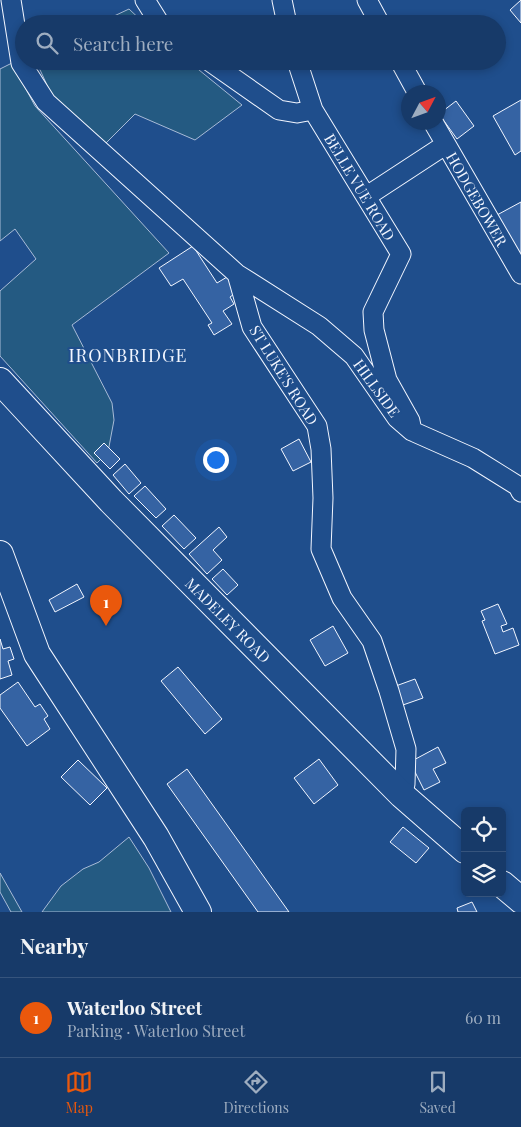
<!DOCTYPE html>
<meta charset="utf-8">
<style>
:root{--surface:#173a69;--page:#20416f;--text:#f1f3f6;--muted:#9eadc0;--line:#36547d;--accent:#ea580c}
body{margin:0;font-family:"Playfair Display",serif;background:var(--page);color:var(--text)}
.controls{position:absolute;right:15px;bottom:15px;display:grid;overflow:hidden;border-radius:8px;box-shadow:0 2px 8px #0003}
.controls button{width:45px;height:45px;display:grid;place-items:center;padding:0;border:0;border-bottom:1px solid var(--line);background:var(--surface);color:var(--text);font:25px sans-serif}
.compass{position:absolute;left:401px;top:85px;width:45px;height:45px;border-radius:50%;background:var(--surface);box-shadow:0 2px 8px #0003;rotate:49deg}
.you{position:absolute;left:215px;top:459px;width:18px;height:18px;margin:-12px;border:4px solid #fff;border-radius:50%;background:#1a73e8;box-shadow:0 0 0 8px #1a73e833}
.badge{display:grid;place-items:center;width:32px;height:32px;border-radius:50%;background:var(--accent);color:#fff;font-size:16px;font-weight:700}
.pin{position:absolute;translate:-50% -41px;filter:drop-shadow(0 1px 2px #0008)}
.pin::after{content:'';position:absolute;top:26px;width:18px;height:15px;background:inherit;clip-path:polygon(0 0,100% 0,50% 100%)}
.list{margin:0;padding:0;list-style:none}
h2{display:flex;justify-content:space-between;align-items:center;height:65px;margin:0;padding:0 20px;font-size:21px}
h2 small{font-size:16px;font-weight:400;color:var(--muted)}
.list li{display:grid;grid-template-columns:32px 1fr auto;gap:15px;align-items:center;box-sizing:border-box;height:80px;padding:0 20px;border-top:1px solid var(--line)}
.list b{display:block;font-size:19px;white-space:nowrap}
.list p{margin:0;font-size:16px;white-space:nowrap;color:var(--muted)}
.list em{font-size:16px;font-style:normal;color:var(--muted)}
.icon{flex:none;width:28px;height:28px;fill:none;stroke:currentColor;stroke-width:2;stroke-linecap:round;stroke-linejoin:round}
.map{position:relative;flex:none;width:521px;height:912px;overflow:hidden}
.search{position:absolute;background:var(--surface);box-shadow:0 2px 8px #0003;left:15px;right:15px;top:15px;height:55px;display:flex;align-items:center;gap:12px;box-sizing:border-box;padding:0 18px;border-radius:28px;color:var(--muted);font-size:19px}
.sheet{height:145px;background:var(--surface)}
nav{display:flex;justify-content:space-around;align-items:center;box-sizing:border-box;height:70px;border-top:1px solid var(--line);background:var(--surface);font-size:14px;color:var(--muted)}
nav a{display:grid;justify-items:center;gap:2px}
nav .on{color:var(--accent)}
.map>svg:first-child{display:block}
.green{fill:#245a82;stroke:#a8bbd7}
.building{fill:#3563a3;stroke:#f2f6ff}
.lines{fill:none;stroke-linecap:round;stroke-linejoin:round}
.minor-casing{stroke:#f2f6ff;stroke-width:21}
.secondary-casing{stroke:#f2f6ff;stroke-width:28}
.minor{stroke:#1f4e8c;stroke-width:19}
.secondary{stroke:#1f4e8c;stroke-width:26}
.labels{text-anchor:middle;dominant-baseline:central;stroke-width:4;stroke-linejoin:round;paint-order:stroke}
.street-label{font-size:15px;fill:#f2f6ff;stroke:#1f4e8c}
.quarter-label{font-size:18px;letter-spacing:1px;fill:#f2f6ff;stroke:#1f4e8c}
</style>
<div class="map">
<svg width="521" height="912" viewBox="0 0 521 912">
<rect width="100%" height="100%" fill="#1f4e8c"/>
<!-- green -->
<path class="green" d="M129,9L145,24H97Z
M36,61H188L242,105L195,140L135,114L104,145L52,96Z
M12,63L35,106L169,253L72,325L112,403L114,420L108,452L97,463L0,356V291L36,259L15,229L0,241V69Z
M129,837L149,868L171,912H42L61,886L83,869L99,862Z
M0,873L22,912H11L0,892Z"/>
<!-- building -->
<path class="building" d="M521,0V23L510,10Z
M521,100V151L515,155L493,116Z
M456,101L474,126L457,139L439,114Z
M521,202V258L497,215Z
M193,246L217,283L227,277L237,292L230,297L234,304L223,311L232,324L214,335L208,325L212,323L183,279L171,286L159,268Z
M299,439L311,462L293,471L281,449Z
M104,443L120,459L110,469L94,453Z
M125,464L141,483L129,494L113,475Z
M145,486L166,509L156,518L134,496Z
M174,515L196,538L184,549L162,526Z
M219,527L227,537L213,550L222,560L207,574L189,554Z
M223,569L238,585L227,595L212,579Z
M77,584L84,597L55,612L49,600Z
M498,604L507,624L501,626L503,632L513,628L519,645L495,654L482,621L485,620L481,611Z
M333,626L348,653L325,666L310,640Z
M0,639L3,649L10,647L14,659L8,661L12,675L0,679Z
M178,667L222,719L205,734L161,681Z
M415,679L423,698L400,706L393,687Z
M18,682L35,707L40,704L48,716L44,719L50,729L27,746L0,708V695Z
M438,747L446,763L433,769L440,782L424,790L410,762Z
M319,759L338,785L314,804L294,778Z
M78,760L107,788L90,805L61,777Z
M187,769L289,912H258L167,784Z
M403,827L429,848L416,863L390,842Z
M472,902L477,912H458L457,908Z"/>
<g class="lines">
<defs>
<path id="minor" d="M11,0L21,63L46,102L237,274L252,327L317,426L321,449L323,498L321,549L342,598L372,641L389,691L406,749L405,784L402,795
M145,0L160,24
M282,0L287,24
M367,0L380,24
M209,61L279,110L297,113L313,110
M297,61L313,110L401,254L373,312L374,330L387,380L410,421L412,431
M400,61L417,92
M433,122L521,274
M367,196L445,145
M237,274L319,326L354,356L397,418L412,431L473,458L518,486L521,492"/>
<path id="secondary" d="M0,381L111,501L402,795L465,850
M0,554L37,654L156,837L198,912
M502,884L521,900"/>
</defs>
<!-- minor casing -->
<use href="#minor" class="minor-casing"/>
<!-- secondary casing -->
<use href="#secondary" class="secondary-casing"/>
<!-- minor -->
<use href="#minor" class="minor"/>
<!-- secondary -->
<use href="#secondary" class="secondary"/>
</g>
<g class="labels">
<!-- street labels -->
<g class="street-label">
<text transform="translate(360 187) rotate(59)">BELLE VUE ROAD</text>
<text transform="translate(477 199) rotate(60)">HODGEBOWER</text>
<text transform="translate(284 375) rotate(58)">ST LUKE'S ROAD</text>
<text transform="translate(377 388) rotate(54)">HILLSIDE</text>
<text transform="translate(228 620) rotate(45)">MADELEY ROAD</text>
</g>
<!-- quarter labels -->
<g class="quarter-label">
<text x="128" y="355">IRONBRIDGE</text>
</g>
</g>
</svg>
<div class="controls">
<button><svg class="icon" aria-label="locate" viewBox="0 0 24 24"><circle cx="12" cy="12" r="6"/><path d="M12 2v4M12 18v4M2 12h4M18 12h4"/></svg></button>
<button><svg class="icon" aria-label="layers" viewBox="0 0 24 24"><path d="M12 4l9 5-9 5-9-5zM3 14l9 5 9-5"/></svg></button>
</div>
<svg class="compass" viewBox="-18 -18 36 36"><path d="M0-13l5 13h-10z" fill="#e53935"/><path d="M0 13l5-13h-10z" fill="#9eadc0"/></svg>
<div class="you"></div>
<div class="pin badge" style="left:106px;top:626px">1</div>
<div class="search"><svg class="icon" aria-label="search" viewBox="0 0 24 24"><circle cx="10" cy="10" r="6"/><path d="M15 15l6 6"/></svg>Search here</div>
</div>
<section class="sheet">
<h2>Nearby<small></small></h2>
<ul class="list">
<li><span class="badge">1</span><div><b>Waterloo Street</b><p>Parking · Waterloo Street</p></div><em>60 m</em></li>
</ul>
</section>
<nav>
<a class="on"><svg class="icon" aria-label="map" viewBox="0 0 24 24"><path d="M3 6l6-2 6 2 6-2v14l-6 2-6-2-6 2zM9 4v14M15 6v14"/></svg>Map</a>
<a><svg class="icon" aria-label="directions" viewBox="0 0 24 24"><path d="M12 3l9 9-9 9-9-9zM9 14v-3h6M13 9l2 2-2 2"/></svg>Directions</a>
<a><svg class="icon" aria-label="saved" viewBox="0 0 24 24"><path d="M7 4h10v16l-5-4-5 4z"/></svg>Saved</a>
</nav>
